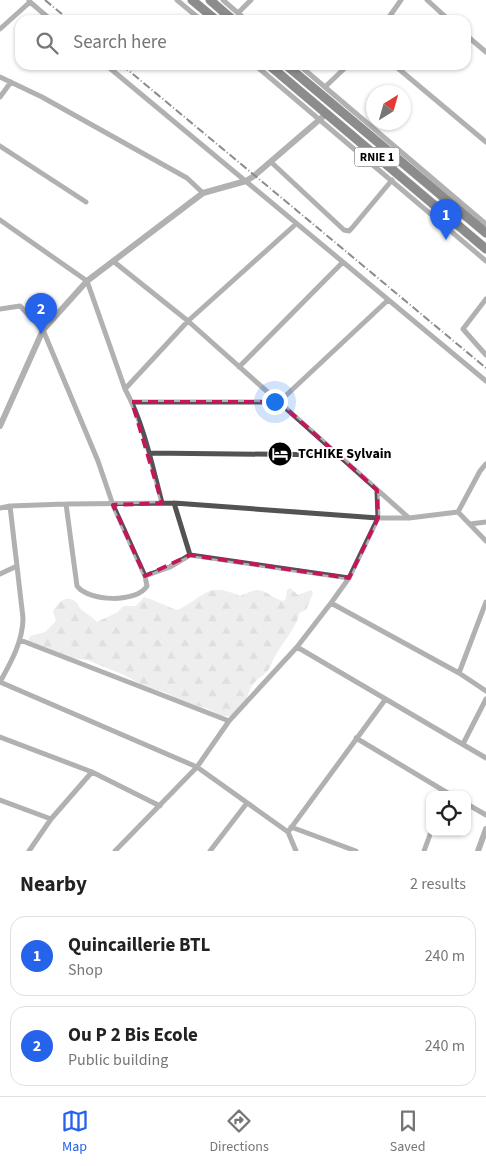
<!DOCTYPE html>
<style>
:root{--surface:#fff;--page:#f2f2f2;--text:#222;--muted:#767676;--line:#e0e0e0;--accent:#2563eb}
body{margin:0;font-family:"Source Sans 3",sans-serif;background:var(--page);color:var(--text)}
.controls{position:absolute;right:15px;bottom:15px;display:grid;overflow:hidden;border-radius:10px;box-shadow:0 1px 4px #0004}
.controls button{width:45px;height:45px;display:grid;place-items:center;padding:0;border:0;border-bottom:1px solid var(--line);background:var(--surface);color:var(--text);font:25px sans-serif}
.compass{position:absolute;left:366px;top:85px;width:45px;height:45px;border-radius:50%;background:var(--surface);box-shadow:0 1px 4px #0004;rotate:37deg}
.you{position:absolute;left:274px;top:401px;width:18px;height:18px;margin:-12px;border:4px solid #fff;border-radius:50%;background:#1a73e8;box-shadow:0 0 0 8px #1a73e833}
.badge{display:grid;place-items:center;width:32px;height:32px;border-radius:50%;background:var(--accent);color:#fff;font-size:16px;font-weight:700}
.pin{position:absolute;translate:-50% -41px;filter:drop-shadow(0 1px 2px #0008)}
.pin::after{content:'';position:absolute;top:26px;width:18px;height:15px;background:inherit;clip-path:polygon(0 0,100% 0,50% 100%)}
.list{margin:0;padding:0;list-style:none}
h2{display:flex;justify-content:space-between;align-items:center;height:65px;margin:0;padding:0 20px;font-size:21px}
h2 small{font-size:16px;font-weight:400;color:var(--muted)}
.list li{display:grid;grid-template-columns:32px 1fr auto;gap:15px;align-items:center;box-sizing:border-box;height:80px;margin:0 10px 10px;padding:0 10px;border:1px solid var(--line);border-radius:15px}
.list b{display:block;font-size:19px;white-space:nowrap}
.list p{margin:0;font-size:16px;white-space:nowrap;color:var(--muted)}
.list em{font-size:16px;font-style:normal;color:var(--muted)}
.icon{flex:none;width:28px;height:28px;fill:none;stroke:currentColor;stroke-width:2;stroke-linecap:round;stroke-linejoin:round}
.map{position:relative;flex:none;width:486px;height:851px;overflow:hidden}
.search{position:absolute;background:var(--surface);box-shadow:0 1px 4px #0004;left:15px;right:15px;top:15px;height:55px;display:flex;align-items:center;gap:12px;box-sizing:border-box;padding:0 18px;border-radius:15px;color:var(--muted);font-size:19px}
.sheet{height:245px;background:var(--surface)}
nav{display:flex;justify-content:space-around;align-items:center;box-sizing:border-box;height:70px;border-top:1px solid var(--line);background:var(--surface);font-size:14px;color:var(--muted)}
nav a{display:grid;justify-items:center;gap:2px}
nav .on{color:var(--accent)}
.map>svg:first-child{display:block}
.forest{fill:url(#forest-firs)}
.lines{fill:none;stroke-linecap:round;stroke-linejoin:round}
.trunk-casing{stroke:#dbdbdb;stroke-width:10}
.minor{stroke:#535353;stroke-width:5}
.tertiary{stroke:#535353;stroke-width:6}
.trunk{stroke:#000;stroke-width:9}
.rail{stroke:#000;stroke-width:2;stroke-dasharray:8 2.5 1 2.5;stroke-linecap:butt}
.marked{fill:none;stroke:#c2185b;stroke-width:4;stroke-dasharray:10 6;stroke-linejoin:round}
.labels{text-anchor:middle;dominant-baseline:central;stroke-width:4;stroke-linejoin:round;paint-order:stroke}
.shield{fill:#fff;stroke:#4c4c4c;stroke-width:1}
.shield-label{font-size:12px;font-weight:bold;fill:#000}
.poi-label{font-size:14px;font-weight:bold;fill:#000;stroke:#fff;text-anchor:start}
</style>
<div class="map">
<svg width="486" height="851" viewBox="0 0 486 851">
<defs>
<pattern id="forest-firs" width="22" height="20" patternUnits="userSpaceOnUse" patternTransform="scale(1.25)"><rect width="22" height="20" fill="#dadada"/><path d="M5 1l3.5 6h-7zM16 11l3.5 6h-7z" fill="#b9b9b9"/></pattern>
</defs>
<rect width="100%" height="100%" fill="#fff"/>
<!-- forest -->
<path class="forest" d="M290,588L298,595L311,590L313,593L306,610L299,613C299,624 283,642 277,653C273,658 272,665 268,670C264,676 258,678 254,683C249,689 248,697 244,704C241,708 237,712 234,716H221L208,709L175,699L167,693L144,686L124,675L87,660L69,658L28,641L30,636L45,632L56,621L53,611C58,602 66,594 76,602C78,604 78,607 81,609C86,614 92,616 97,622L118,612L123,606H136L144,597C156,600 166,607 178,610C204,597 207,581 240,596C245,594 251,591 256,590C266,589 274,600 284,601L286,598L287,590Z"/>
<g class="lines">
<defs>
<path id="trunk" d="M192,0L216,20
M210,0L233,20
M269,65L486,249
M286,65L486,233"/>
</defs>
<!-- trunk casing -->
<use href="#trunk" class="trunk-casing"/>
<!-- minor -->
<path class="minor" d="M177,0L201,20
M223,0L246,20
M427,0L449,20
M29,1L51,20
M238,13L251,0
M387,20L401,0
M0,29L30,2
M466,35L486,52
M106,65L486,381
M255,65L486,261
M299,65L486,224
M394,65L486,142
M0,77L42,97L187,178L203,193
M325,87L348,65
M0,97L11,82
M0,146L86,202
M271,162L344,230L349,231L352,228L392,180
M0,220L87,281L125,389C144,424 152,465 162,503
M113,261L188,321L409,518
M486,299L463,329L486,355
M0,309L20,306L43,330L98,461L113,505L145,576L147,586C137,603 89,602 77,586L66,504
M239,367L342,263
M125,389L188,321L296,224
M132,402H279L388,300
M149,453L338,455
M174,503L190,555
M0,508L10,506L66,504L174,503L378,518H409L458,512L486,541
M458,512L480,471L486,464
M470,524L486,522
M0,574L17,566
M145,576L170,567L190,555L349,578
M331,603L459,673L486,691
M20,640L229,721
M297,647L486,758
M459,673L486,602
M0,682L197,767L288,832L296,851
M0,682C11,662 23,641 23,618L10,506
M0,737L92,772L160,806
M356,738L451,795
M463,744L486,699
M0,800L51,819
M467,804L486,815
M291,827L356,851
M288,832L385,700
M29,851L51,819L92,772
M115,851L197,767L229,721L297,647L331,603L349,578L378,518L377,490
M210,851L247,803
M424,851L431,832"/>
<!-- tertiary -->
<path class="tertiary" d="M0,426L43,330L87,281L203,193L246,181L254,176L326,114
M478,851L486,829"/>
<!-- trunk -->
<use href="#trunk" class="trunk"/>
<!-- rail -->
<path class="rail" d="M45,0L69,20
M122,65L486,368"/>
</g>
<!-- marked area -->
<path d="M0 0H486V851H0ZM132,402H279L377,490L378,518L349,578L190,555L145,576L113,505L162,503Z" fill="#fff" fill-opacity=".55" fill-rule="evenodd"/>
<path class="marked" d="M132,402H279L377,490L378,518L349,578L190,555L145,576L113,505L162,503Z"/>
<!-- icons -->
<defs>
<symbol id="hotel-disc" viewBox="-11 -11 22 22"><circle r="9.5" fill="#000" stroke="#fff"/><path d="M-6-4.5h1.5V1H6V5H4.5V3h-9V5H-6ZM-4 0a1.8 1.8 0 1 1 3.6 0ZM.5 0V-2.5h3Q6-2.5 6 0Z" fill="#fff"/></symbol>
</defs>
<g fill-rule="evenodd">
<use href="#hotel-disc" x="266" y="440" width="28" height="28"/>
</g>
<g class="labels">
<!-- shield labels -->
<rect class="shield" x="354.5" y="147.5" width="45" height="19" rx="4"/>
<g class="shield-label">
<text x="377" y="157">RNIE 1</text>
</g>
<!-- poi labels -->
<g class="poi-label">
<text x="298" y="454">TCHIKE Sylvain</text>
</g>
</g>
</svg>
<div class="controls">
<button><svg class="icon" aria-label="locate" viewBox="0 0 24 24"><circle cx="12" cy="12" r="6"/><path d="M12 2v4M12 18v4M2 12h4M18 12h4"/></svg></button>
</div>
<svg class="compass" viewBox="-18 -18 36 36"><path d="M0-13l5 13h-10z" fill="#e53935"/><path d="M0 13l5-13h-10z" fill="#767676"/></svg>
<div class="you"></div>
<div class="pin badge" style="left:446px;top:240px">1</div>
<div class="pin badge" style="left:41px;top:334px">2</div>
<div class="search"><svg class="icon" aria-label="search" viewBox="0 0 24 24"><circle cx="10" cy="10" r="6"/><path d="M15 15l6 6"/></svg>Search here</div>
</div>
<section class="sheet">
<h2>Nearby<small>2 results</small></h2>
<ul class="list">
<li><span class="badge">1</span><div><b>Quincaillerie BTL</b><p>Shop</p></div><em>240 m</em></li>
<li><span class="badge">2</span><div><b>Ou P 2 Bis Ecole</b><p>Public building</p></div><em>240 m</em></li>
</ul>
</section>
<nav>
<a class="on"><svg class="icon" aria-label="map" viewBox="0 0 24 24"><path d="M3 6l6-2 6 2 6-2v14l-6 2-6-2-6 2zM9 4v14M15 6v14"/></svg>Map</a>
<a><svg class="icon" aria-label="directions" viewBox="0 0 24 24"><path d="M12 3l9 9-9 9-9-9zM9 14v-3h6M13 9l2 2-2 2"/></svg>Directions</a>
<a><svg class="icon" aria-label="saved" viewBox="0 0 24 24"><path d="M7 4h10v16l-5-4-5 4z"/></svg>Saved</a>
</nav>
